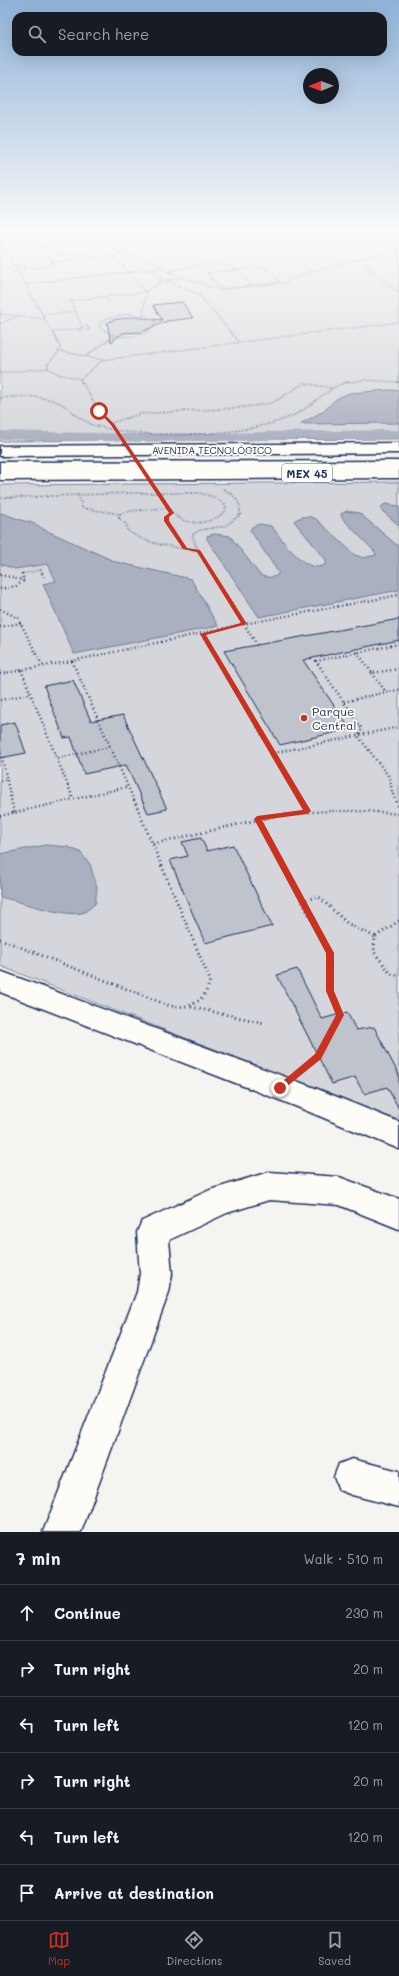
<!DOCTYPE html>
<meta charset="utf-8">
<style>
:root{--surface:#171b24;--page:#20242c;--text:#f1f3f6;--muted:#9ea1a6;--line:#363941;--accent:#c8321e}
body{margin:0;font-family:Mali,sans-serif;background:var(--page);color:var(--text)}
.compass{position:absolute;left:303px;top:68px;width:36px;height:36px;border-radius:50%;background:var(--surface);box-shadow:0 4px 16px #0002;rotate:269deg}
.stop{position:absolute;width:12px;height:12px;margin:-9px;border:3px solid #c8321e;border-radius:50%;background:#fff}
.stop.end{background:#c8321e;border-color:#fff;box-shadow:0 1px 4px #0008}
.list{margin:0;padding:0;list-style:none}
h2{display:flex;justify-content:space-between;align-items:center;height:52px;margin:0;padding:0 16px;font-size:17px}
h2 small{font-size:13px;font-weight:400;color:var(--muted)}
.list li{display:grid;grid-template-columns:26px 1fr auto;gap:12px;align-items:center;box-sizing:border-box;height:56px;padding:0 16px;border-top:1px solid var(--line)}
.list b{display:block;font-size:15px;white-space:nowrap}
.list em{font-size:13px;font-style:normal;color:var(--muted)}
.icon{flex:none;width:22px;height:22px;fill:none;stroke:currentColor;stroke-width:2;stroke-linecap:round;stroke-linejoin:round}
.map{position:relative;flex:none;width:399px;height:1532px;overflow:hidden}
.search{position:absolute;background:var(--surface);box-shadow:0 4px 16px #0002;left:12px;right:12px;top:12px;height:44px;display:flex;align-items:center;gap:10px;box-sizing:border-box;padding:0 14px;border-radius:12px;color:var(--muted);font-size:15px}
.sheet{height:388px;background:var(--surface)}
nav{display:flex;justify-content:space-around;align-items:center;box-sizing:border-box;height:56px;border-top:1px solid var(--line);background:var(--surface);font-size:11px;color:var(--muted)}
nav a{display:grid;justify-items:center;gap:2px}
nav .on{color:var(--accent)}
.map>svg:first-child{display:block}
.green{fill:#d4d6db;stroke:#78829c}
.water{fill:#aab0bf;stroke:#717c98}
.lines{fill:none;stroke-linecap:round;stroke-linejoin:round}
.canal{fill:#aab0bf;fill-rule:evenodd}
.building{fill:#bfc3cc;stroke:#1b2f5e}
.minor-casing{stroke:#1b2f5e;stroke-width:3}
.major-casing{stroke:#1b2f5e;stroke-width:3}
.path-far3{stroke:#1b2f5e;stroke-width:1.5;stroke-dasharray:0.5 1.5;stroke-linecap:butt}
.path-far2{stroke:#1b2f5e;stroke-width:2;stroke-dasharray:0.5 2;stroke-linecap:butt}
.path-far1{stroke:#1b2f5e;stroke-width:2.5;stroke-dasharray:1 3;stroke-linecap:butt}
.path{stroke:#1b2f5e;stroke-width:3;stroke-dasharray:1 3.5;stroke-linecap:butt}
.minor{fill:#fdfcf7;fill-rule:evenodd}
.major{fill:#fdfcf7;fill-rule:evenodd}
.path-bridge{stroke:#1b2f5e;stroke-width:2;stroke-dasharray:0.5 2;stroke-linecap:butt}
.route{fill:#c8321e}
.poi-dot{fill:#c8321e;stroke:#fdfcf7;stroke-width:1.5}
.labels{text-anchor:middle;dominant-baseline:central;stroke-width:3.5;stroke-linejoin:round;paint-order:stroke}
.far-street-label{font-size:10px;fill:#1b2f5e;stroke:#fdfcf7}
.shield{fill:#fdfcf7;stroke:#5f6c8c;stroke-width:1}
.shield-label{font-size:11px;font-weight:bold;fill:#1b2f5e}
.poi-label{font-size:12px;fill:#1b2f5e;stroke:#fdfcf7;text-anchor:start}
</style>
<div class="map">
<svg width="399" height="1532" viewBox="0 0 399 1532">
<rect width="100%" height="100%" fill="#f4f4f1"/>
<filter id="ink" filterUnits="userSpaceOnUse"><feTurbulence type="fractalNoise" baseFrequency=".025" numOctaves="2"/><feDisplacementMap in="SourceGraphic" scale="8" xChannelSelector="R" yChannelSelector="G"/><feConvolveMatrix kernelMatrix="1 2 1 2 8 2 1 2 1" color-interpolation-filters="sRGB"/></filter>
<g filter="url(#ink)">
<!-- green -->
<path class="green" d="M0,233H399V439L0,441Z
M399,482V1121L0,966V485Z"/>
<!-- water -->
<path class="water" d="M392,390L399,391V423L300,424L325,410L336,399L349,393Z
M385,504L399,506V525L381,510V507Z
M347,511L359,513L399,547V590L259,617L207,539V536L214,534L230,536L260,575C267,578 271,578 278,575V572L250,530L252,527L260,524L271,526C282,539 307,578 326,564V560L294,521C301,516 308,515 316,519L355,555L363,558L376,555L375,552L342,518L341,514Z
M0,513C7,514 11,517 18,519C29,523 33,521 43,529L116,562L191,579L218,626L74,654L43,584L56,581L48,564L15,569L0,564Z
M46,845L68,847L80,852L90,864L97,888L95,904C92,906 88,910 85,912C67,919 20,901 0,897V854Z"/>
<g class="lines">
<!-- canal -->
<path class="canal" d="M399,430V438L142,442L0,439V431L142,434Z"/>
</g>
<!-- building -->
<path class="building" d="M182,302L193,318L167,321L141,332L123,333L111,342L107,323L113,320L132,317L162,320L153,305Z
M399,619V640L303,660L350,729L280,745L224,651Z
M73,680L91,721L123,715L167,809L148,813L126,765L84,774L71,737L64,738L44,686Z
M15,722L26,753L0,758V725Z
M201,838L207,851L233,845L272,926L205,943L170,860L188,856L182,842Z
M297,969L322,1019L347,1012L356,1030L374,1027L399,1075V1109L387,1087L364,1094L355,1077L332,1084L277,975Z"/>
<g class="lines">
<defs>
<path id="minor" d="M399,461V471L0,472V462Z
M0,971L315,1088L399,1122V1149L295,1106L0,992Z
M269,1172L339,1177L399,1199V1229L339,1205L269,1200L227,1213L169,1240L172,1274L169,1292L81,1532H43L137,1292L140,1274L137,1232L142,1221L210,1190Z
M352,1459L399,1471V1507L352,1495L339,1490L334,1477L339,1464Z"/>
<path id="major" d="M399,443V453L0,456V446Z
M399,468V478L0,480V470Z"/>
</defs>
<!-- minor casing -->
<use href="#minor" class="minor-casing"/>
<!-- major casing -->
<use href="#major" class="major-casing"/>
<!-- path-far3 -->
<path class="path-far3" d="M43,233L37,239C48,261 92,253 112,247L115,239L112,233
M0,240L60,346L59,351L48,364V368L58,374L80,379L82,383
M112,247L122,254L153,261L170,273L220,290L284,283L309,272L399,249
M114,256L146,293L143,315
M49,257L55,266
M42,258L68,254
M366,266L399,293
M264,267L280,282L221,289L207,273Z
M17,269L45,267L52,262L122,254
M151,270L161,278
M18,271L12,272L9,266L23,265L25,269
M168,272C188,267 216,257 236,269C242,273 246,280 251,285
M161,278L169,280L165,282L159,281Z
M169,280L182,278
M168,281L199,295L239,342
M26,284L164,268
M105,297L110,303
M0,314L45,319
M128,314L148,316L156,322L155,326C141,339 113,341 99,326L105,319Z
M43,315L75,312
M0,324L17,316
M86,326L90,329L84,331L78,329Z
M82,327L71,301L144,292L161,282
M53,332L78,329
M59,351L103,360L399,322
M86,356L114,336
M0,373L48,368
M80,379L103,360
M344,383L364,380L399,382"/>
<!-- path-far2 -->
<path class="path-far2" d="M82,382L99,411L112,425
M397,382H399
M0,398C20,396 41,395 60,403C69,408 76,416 85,421C95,427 108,429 120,431C167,438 250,436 294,415C313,406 327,387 348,382
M111,423L140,414L237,408L266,404L274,402L304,383L331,388
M78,494L82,508L120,514
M0,498L131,493H199L214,497L226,505L225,512C204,528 179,527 165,503
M168,508L130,511L120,514L119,518L127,525V530C146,545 175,547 198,551
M172,513L166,517L167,521L185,549
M21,574L41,570L43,574
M212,574L198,551L192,535L200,530L225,526L240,515C241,501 235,495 223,489"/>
<!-- path-far1 -->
<path class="path-far1" d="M22,573L24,581
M42,573L44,577
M212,573L257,645
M0,575L24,580
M0,589L16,586L24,581
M0,609L18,618L42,665
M0,627L21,623
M202,634L307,811
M399,644L316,661L362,729L358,736L390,778L392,792L399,808
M357,652L372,673L399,669
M72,661L142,818
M21,670L73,798
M372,673L386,692L399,690
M0,674L72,661L244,624L399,595
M0,700L30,694
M344,702L386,692
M0,749L14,813
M274,753L399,727
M58,758L110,747
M0,781L7,779
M0,816L127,787
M265,818C310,810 354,809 399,814"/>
<!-- path -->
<path class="path" d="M257,819L330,953V991L340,1015L318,1056L299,1072
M153,844L270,817
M302,901L316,897L320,898L347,923L375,937
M399,921L375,937L374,952L391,974L399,976
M0,939L170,1006C191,1009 205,1002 210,980L141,817
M191,1007L265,1023"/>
<!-- minor -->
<use href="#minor" class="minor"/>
<!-- major -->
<use href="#major" class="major"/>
<!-- path-bridge -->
<path class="path-bridge" d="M112,425L165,503"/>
</g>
</g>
<!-- sky -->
<linearGradient id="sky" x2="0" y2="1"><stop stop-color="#8fb2d8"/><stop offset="0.52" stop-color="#fafaf9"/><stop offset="1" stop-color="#fafaf9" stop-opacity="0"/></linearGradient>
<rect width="399" height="447" fill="url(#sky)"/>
<!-- route -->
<path class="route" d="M97,410H100L114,424L174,513L169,517V521L187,548L200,550L247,624L206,635L311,811L307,814L262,820L334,953V991L344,1015L321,1059L280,1092L278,1091V1085L315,1054L336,1015L326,991V953L254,819L257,816L303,810L200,634L241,623L197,552L183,549L164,521V517L169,513L111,425Z"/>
<!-- markers -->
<circle class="poi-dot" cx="304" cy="718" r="4"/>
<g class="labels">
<!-- far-street labels -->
<g class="far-street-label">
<text x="212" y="450">AVENIDA TECNOLÓGICO</text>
</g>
<!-- shield labels -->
<rect class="shield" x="282" y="464" width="50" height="18" rx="3"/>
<g class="shield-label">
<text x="307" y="473">MEX 45</text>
</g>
<!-- poi labels -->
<g class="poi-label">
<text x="312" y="711">Parque<tspan x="312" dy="14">Central</tspan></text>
</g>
</g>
</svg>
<svg class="compass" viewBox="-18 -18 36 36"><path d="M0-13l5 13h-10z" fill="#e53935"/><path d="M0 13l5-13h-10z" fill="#9ea1a6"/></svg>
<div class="stop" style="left:99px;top:411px"></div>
<div class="stop end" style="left:280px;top:1088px"></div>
<div class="search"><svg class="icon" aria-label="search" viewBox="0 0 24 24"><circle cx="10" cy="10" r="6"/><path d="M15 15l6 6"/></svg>Search here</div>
</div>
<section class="sheet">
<h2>7 min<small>Walk · 510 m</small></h2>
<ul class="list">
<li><svg class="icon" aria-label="ahead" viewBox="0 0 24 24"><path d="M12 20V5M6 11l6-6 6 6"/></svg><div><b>Continue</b></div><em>230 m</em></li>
<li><svg class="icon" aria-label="right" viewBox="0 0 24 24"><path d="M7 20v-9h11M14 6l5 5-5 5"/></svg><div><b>Turn right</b></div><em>20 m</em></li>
<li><svg class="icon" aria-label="left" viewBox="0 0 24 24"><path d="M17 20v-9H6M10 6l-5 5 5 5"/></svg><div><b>Turn left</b></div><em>120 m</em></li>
<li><svg class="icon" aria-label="right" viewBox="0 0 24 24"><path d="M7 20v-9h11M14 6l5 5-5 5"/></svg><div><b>Turn right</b></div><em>20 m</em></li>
<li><svg class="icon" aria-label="left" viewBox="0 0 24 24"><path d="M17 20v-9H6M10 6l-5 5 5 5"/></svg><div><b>Turn left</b></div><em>120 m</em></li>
<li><svg class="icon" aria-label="arrive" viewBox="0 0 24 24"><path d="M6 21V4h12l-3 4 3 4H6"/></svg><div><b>Arrive at destination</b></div></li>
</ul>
</section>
<nav>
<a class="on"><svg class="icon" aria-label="map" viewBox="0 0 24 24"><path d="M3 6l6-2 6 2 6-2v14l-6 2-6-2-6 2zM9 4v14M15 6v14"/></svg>Map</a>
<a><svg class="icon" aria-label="directions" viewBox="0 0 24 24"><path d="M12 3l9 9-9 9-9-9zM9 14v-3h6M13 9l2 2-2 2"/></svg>Directions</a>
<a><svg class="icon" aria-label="saved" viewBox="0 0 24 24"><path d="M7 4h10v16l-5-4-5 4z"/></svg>Saved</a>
</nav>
